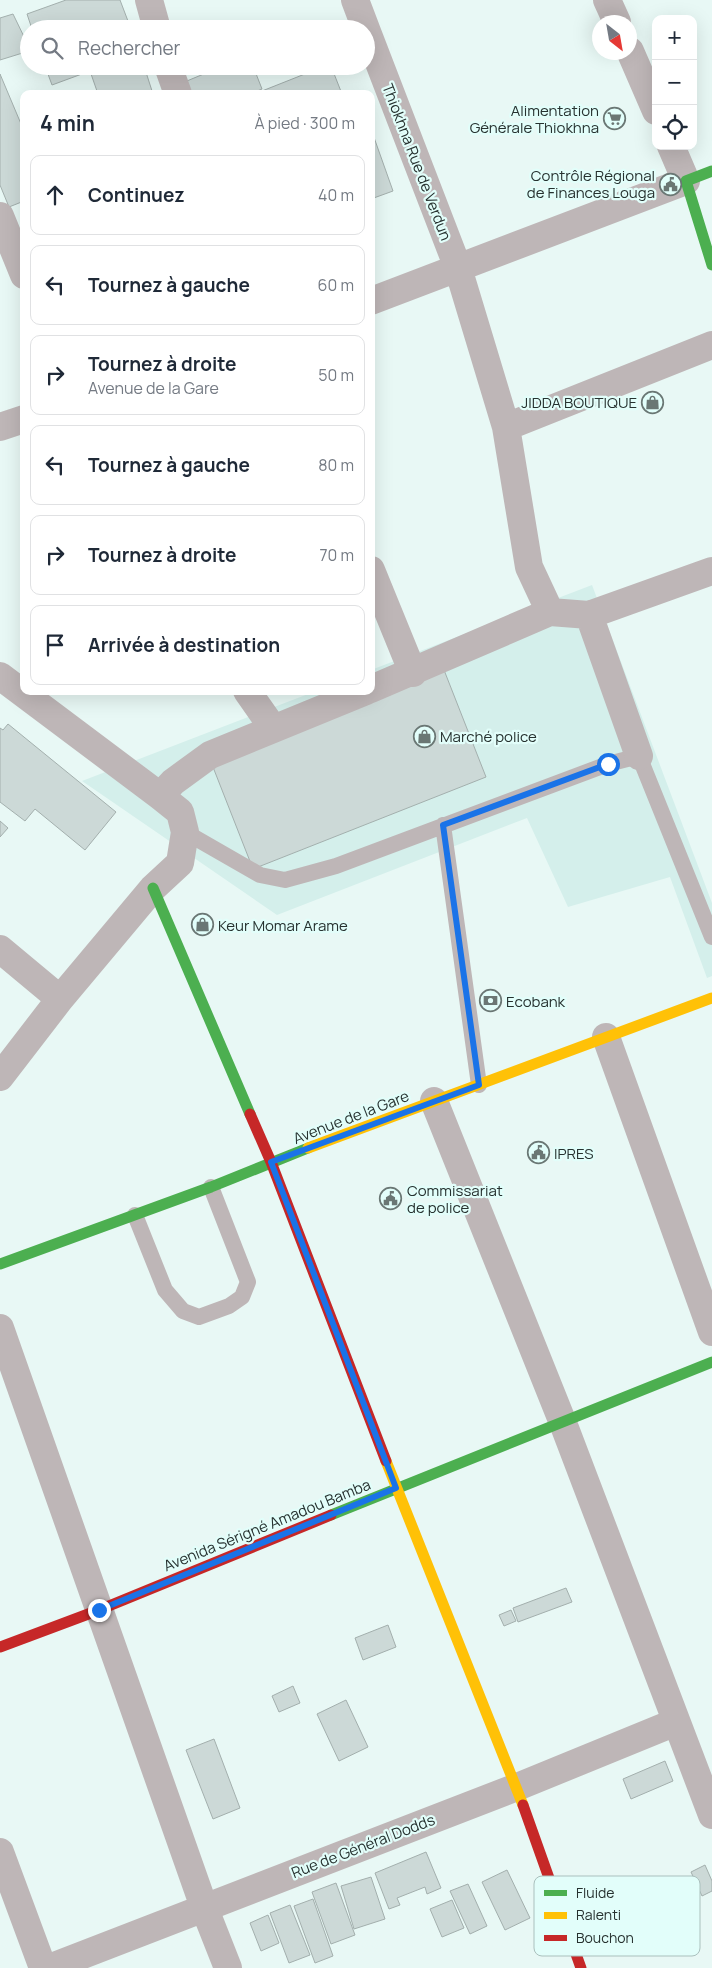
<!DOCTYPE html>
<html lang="fr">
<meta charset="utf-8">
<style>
:root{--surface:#fff;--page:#f2f2f3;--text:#1f2937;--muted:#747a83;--line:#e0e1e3}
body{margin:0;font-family:Manrope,sans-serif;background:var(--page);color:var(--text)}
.controls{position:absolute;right:15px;top:15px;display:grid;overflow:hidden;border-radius:10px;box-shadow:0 5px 20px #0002}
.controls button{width:45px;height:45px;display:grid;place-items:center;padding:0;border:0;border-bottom:1px solid var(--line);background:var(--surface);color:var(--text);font:25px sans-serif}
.compass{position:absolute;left:592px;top:15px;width:45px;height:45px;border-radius:50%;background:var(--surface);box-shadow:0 5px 20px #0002;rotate:149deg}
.stop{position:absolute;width:15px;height:15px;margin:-11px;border:4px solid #1a73e8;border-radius:50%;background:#fff}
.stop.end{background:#1a73e8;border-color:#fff;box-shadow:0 1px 5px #0008}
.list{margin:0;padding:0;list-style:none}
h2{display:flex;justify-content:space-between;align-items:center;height:65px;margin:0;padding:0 20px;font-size:21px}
h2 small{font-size:16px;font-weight:400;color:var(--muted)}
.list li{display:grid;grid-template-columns:32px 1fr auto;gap:15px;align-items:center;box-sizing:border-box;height:80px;margin:0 10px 10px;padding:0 10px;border:1px solid var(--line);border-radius:10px}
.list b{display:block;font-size:19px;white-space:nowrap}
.list p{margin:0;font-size:16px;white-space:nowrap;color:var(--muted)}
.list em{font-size:16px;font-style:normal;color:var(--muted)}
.icon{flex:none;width:28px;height:28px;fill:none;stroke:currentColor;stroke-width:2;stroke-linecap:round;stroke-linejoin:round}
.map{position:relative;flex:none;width:712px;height:1968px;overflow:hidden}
.search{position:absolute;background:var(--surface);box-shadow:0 5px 20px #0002;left:20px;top:20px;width:355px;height:55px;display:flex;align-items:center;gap:12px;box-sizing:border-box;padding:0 18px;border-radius:28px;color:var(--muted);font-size:19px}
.panel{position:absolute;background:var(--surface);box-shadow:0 5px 20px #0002;left:20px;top:90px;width:355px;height:605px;border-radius:10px}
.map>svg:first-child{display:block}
.built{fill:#d4efeb}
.building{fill:#ccd9d7;stroke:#a3afad}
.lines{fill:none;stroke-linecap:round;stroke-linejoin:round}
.lane{stroke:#beb6b7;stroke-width:16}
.street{stroke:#beb6b7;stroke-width:28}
.fast{stroke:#4caf50;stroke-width:11}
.slow{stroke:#ffc107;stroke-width:11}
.jam{stroke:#c62828;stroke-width:11}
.route{stroke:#1a73e8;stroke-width:6}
.labels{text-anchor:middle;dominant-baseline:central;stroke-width:4.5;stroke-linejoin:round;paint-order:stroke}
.poi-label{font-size:15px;fill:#26312f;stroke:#e2fefa;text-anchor:start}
.street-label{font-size:15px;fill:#26312f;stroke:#e2fefa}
.key{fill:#e2fefa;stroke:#aac0bd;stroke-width:1}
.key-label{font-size:14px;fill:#26312f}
</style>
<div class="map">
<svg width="712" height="1968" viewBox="0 0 712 1968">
<rect width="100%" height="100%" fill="#e8f8f5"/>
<!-- built -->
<path class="built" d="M592,585L712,903V976L707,978L670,877L568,907L527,818L277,915L82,781L316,691H371V670Z"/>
<!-- building -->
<path class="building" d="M66,0H120L131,29H32L27,14Z
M13,14L29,47V51L0,60V18Z
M45,66H144L153,94H98L90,71L52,85Z
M223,66H253L262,89L250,94H186L182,83Z
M325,66H331L342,94H263L262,91Z
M0,74L24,131V201L9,207L0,185Z
M371,129L393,191L371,199Z
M444,670L486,777L253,869L211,762Z
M8,724L116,812L85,850L35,809L25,821L0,802V728L3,730Z
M0,821L8,828L0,837Z
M566,1588L572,1602L518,1622L513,1608Z
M511,1610L516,1621L504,1626L499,1615Z
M388,1625L396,1647L363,1660L355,1638Z
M293,1686L300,1703L279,1712L272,1696Z
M346,1700L368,1747L339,1761L317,1714Z
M214,1739L240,1808L213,1819L186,1750Z
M665,1761L673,1781L631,1799L623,1779Z
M426,1852L441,1888L427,1894L425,1887L397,1898L400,1905L389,1909L375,1873Z
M705,1865L712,1881V1891L702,1896L691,1872Z
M507,1870L530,1918L505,1930L482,1882Z
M371,1877L385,1919L354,1929L341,1886Z
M336,1883L355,1935L331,1944L312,1892Z
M468,1884L487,1926L470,1934L450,1891Z
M313,1899L333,1956L315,1963L294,1906Z
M452,1900L464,1928L442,1937L430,1909Z
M290,1905L310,1955L289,1963L270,1913Z
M268,1915L279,1943L261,1951L250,1923Z"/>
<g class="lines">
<!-- lane -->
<path class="lane" d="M443,825L479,1085
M185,832L260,875L285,880L336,866L608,764L639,756L712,937
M135,1215L165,1290L183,1311L199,1317L229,1306L242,1297L248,1282L211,1187"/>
<!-- street -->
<path class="street" d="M149,0L157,29
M355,0L366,29
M607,0L617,22
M366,29L458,268L506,427L712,345
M630,51L656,111
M168,66L178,94
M0,216L24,275
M371,301L686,181L671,146
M0,427L24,419
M506,427L529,567L550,612
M371,570L413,673
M589,615L639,756
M0,676L160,796
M371,689L550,612L589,615L712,571
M247,691L273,728
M0,949L60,999
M606,1037L712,1332
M0,1077L60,999L153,888L180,863L185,832L180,812L160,796L173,782L210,755L366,691
M434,1101L563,1423L712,1815
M0,1328L204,1907L228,1968
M0,1852L43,1968
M49,1968L517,1787L676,1722"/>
<!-- fast -->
<path class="fast" d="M712,171L686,181L712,265
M153,888L250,1114
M0,1264L211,1187L308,1148
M331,1515L712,1362"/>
<!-- slow -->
<path class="slow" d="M308,1148L712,998
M386,1461L523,1805"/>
<!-- jam -->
<path class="jam" d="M250,1114L271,1162L386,1461
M0,1647L99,1610L331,1515
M523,1805L581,1968"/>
</g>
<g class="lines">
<!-- route -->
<path class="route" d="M99,1610L396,1488L271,1162L479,1085L443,825L608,764"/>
</g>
<!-- icons -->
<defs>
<symbol id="supermarket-ring" viewBox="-11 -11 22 22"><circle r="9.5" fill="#e2fefa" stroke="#6a7774" stroke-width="1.5"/><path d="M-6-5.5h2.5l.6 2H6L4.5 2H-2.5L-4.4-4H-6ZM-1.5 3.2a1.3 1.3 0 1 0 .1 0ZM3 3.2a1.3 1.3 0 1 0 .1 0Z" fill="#6a7774"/></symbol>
<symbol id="civic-ring" viewBox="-11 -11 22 22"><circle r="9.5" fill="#e2fefa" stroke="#6a7774" stroke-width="1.5"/><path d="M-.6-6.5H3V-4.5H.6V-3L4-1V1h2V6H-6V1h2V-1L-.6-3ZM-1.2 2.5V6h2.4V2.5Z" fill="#6a7774"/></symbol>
<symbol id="shop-ring" viewBox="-11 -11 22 22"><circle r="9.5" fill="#e2fefa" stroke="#6a7774" stroke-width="1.5"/><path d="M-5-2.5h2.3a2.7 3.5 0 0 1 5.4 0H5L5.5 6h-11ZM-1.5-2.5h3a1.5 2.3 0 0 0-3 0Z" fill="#6a7774"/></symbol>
<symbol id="bank-ring" viewBox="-11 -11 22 22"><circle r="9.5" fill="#e2fefa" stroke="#6a7774" stroke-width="1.5"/><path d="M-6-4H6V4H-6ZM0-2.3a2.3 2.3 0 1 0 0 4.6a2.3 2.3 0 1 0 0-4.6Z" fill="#6a7774"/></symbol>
</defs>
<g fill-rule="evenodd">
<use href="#supermarket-ring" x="602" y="106" width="25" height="25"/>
<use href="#civic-ring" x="658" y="172" width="25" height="25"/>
<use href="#shop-ring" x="640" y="390" width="25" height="25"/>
<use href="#shop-ring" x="412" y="724" width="25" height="25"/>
<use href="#shop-ring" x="190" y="912" width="25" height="25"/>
<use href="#bank-ring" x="478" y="988" width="25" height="25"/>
<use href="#civic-ring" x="526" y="1140" width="25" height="25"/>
<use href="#civic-ring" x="378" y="1186" width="25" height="25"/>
</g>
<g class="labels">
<!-- poi labels -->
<g class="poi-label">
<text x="599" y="110" text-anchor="end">Alimentation<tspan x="599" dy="17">Générale Thiokhna</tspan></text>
<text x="655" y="175" text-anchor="end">Contrôle Régional<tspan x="655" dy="17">de Finances Louga</tspan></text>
<text x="637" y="402" text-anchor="end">JIDDA BOUTIQUE</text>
<text x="440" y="736">Marché police</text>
<text x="218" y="925">Keur Momar Arame</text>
<text x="506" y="1001">Ecobank</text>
<text x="554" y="1153">IPRES</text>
<text x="407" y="1190">Commissariat<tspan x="407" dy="17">de police</tspan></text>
</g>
<!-- street labels -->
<g class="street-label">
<text transform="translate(417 162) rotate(69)">Thiokhna Rue de Verdun</text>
<text transform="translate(351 1117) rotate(-21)">Avenue de la Gare</text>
<text transform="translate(267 1525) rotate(-22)">Avenida Sérigné Amadou Bamba</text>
<text transform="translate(363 1846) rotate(-21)">Rue de Général Dodds</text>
</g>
</g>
<!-- legend -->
<rect x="534" y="1876" width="166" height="80" rx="8" class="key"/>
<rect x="544" y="1890" width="23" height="6" fill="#4caf50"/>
<rect x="544" y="1912" width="23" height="7" fill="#ffc107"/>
<rect x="544" y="1935" width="23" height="6" fill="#c62828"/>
<g class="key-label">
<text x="576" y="1898">Fluide</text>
<text x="576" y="1920">Ralenti</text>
<text x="576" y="1943">Bouchon</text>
</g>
</svg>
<div class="controls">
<button>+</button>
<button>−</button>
<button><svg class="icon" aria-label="locate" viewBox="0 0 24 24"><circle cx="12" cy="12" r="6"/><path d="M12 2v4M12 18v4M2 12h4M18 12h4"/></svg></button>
</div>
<svg class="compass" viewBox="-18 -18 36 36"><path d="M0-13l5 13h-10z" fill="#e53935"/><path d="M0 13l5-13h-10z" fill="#747a83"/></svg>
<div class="stop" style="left:608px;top:764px"></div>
<div class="stop end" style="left:99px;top:1610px"></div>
<div class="search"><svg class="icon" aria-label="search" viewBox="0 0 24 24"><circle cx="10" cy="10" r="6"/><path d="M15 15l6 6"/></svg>Rechercher</div>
<section class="panel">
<h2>4 min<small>À pied · 300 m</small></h2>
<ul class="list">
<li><svg class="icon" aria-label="ahead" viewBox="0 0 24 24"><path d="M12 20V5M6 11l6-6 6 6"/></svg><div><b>Continuez</b></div><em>40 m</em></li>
<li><svg class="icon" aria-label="left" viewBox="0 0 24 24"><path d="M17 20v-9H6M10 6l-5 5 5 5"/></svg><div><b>Tournez à gauche</b></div><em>60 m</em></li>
<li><svg class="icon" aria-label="right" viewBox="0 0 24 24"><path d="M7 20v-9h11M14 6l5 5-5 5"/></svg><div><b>Tournez à droite</b><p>Avenue de la Gare</p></div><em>50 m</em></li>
<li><svg class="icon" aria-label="left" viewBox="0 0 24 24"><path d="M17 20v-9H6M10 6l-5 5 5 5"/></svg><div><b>Tournez à gauche</b></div><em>80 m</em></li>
<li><svg class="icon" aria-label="right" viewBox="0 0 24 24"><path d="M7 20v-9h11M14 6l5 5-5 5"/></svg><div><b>Tournez à droite</b></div><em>70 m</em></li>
<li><svg class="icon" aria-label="arrive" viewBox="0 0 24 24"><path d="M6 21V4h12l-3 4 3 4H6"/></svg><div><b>Arrivée à destination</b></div></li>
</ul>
</section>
</div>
